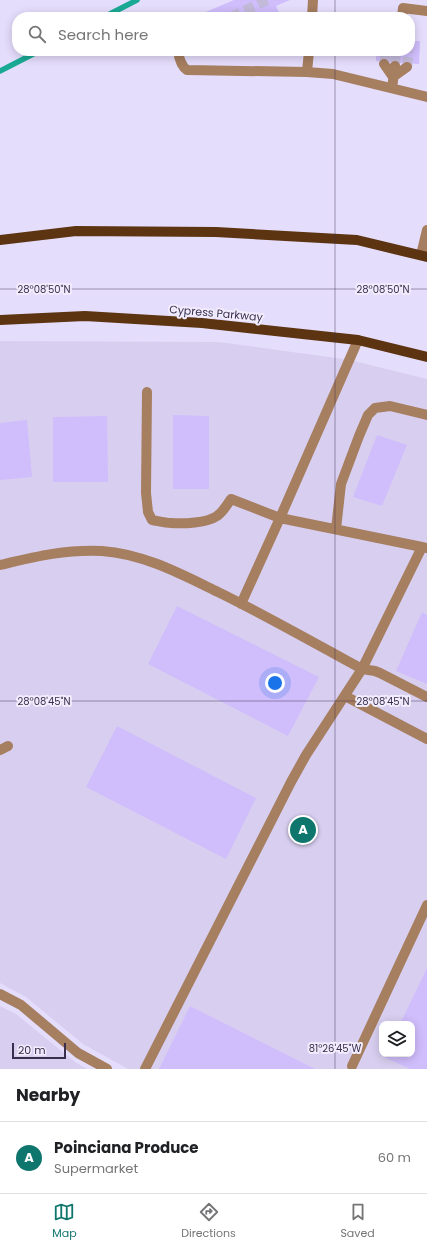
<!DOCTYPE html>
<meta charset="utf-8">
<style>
:root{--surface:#fff;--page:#f2f2f2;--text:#202124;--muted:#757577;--line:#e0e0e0;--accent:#0f766e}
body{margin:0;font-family:Poppins,sans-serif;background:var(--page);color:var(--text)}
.controls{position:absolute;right:12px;bottom:12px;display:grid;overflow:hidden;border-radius:8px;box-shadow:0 2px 10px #0003}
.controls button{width:36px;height:36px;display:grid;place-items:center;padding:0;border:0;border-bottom:1px solid var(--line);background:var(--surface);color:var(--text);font:20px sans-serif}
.scale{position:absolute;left:12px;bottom:10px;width:54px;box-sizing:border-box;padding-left:4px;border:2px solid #392f4d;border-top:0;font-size:11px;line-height:14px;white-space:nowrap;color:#392f4d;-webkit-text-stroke:3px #f1edfd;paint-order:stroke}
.you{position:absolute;left:275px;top:683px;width:14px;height:14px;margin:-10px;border:3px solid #fff;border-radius:50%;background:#1a73e8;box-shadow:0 0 0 6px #1a73e833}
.badge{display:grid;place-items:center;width:26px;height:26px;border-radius:50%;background:var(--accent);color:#fff;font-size:13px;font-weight:700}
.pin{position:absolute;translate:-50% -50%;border:2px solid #fff;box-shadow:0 1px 4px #0006}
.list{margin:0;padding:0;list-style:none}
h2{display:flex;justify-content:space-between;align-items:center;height:52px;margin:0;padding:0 16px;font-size:17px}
h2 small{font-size:13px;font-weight:400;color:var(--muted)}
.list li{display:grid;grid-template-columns:26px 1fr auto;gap:12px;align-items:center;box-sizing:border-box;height:72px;padding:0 16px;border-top:1px solid var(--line)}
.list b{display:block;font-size:15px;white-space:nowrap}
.list p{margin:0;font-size:13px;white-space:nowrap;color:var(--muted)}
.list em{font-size:13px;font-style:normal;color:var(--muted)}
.icon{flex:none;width:22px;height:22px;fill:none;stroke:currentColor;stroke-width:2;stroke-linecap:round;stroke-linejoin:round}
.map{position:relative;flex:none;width:427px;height:1069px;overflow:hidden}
.search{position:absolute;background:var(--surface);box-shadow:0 2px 10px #0003;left:12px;right:12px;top:12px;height:44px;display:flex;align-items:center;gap:10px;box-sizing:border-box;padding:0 14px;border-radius:16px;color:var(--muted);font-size:15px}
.sheet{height:124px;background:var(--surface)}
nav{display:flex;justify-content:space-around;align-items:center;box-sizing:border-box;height:56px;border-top:1px solid var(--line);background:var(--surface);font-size:11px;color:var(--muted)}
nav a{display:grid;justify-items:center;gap:2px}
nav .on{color:var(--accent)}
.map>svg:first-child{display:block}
.built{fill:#d8cff0;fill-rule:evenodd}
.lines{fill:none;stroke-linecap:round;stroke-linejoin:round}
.stream{stroke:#1aaa93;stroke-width:5.5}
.building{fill:#d0bdfc}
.minor-tunnel{stroke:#c3bad9;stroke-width:10;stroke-dasharray:10 5;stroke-linecap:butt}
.minor{stroke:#a67e60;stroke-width:10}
.major{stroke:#5c3411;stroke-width:10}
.ticks{fill:none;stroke:#392f4d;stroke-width:1;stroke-opacity:0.45}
.labels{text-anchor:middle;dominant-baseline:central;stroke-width:4;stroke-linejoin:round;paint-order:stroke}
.street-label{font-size:11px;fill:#392f4d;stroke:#f1edfd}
.ticks-label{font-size:10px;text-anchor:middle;fill:#392f4d;stroke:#f1edfd;stroke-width:4;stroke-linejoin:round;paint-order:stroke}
</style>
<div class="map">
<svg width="427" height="1069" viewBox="0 0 427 1069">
<rect width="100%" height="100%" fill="#e5ddfc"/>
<!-- built -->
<path class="built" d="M0,341L219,342L350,360L427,379V1069H128L83,1044L26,997L0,983ZM382,1024H412V1054H382Z
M0,1006L16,1014L75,1062L87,1069H0Z"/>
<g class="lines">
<!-- stream -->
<path class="stream" d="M104,17L137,0
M0,71L39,51"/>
</g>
<!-- building -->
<path class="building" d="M234,0H290L276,6L281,17H194Z
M410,41H420L419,64L376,61V51H410Z
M173,415L209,416V489H173Z
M107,416L108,482H53V417Z
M27,420L32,477L0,480V423Z
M377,435L407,445L382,506L353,497Z
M177,606L319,677L288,736L148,664Z
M422,612L427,615V684L396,671Z
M117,726L256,798L226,859L86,787Z
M427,968V1069H410L384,1057L385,1054H412V1024H400Z
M190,1006L315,1069H159Z"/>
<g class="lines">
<!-- minor-tunnel -->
<path class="minor-tunnel" d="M231,17L267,0
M384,64L386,51
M395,66L396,51
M407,67L409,51"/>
<!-- minor -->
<path class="minor" d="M312,17L313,0
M402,17L403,8L427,11
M178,51C179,58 181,66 187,70L307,72L333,74L427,97
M384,64L393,77
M307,72L309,51
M393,77L407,67
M392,88L395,66
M421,255L427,230
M147,392L146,493L148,512L152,520C158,521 165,523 171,523C183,524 207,523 217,516C223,512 227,505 231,499L280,518L422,547
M336,529L341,484L359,436L368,415L375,408L390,406L427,415
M0,565C34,557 66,549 102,551C144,554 181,574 218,592C267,616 314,643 362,669L375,671L380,673L427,697
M241,604L280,518L358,340
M345,696L427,739
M0,750L8,746
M0,994L21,1005L78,1053L107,1069
M352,1066L427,905
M145,1069L291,782L306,755L362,669L422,547L427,548"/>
<!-- major -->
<path class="major" d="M0,240L76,231L216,232L357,240L427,257
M0,320L85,316L202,323L358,340L427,357"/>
</g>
<!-- ticks -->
<path class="ticks" d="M335,0V17M335,51V1069M0,289H427M0,701H427"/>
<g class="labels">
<!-- street labels -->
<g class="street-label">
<text transform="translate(216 313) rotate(5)">Cypress Parkway</text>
</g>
</g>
<g class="ticks-label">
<text x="44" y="293">28°08'50"N</text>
<text x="383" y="293">28°08'50"N</text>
<text x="44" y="705">28°08'45"N</text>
<text x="383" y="705">28°08'45"N</text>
<text x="335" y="1052">81°26'45"W</text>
</g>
</svg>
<div class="controls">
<button><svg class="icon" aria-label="layers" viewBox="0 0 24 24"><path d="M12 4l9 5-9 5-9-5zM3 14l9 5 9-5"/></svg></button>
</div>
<div class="scale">20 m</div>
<div class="you"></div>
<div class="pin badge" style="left:303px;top:830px">A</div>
<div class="search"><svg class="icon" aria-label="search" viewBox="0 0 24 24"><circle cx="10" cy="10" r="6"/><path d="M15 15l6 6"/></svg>Search here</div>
</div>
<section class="sheet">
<h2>Nearby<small></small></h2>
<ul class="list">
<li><span class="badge">A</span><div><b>Poinciana Produce</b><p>Supermarket</p></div><em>60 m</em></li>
</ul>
</section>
<nav>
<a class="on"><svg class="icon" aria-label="map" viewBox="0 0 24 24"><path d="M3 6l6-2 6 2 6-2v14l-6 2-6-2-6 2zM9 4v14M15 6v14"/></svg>Map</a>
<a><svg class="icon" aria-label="directions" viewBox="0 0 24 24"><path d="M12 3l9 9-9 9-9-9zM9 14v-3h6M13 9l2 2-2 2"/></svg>Directions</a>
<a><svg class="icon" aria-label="saved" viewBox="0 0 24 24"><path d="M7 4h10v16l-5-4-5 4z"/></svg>Saved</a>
</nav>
